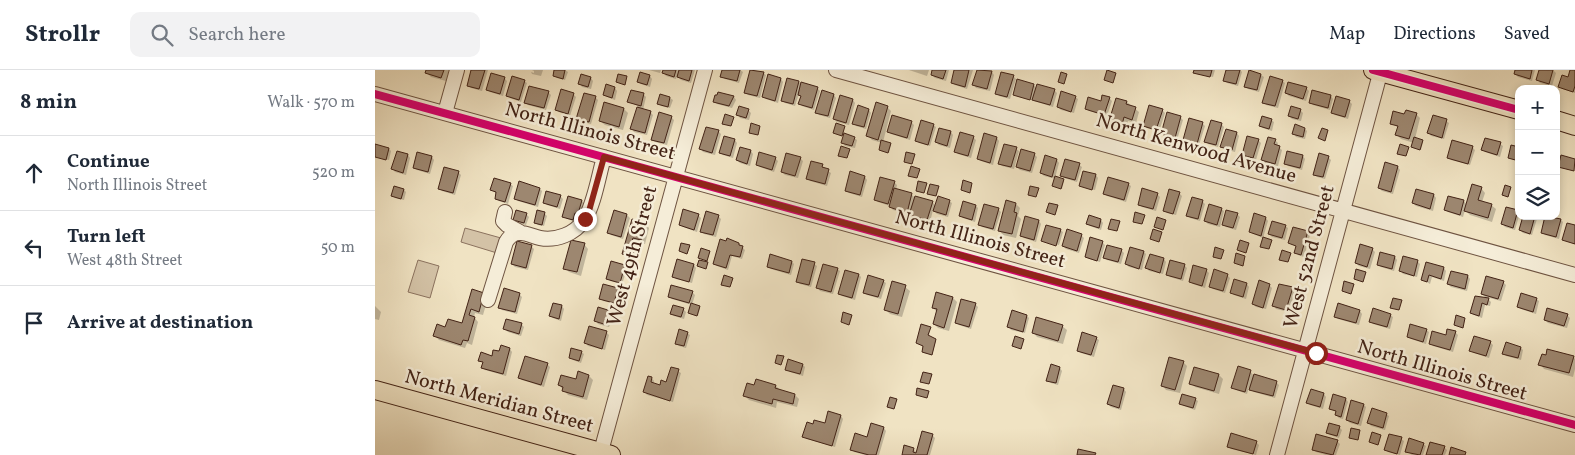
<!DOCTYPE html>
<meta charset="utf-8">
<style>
:root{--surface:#fff;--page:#f2f2f3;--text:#1f2937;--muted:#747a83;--line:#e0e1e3}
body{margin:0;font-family:Vollkorn,serif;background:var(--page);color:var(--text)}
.controls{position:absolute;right:15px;top:15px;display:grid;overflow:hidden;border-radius:10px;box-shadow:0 2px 8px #0003}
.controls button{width:45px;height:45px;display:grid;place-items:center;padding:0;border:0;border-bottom:1px solid var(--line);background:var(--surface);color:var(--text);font:25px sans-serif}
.stop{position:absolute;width:15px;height:15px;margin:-11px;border:4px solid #8f2418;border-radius:50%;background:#fff}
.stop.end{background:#8f2418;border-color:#fff;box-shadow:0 1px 5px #0008}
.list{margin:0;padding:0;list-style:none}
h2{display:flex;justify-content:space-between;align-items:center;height:65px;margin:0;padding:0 20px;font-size:21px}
h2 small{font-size:16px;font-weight:400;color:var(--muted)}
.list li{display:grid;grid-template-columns:32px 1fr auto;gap:15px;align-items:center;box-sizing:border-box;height:75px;padding:0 20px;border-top:1px solid var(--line)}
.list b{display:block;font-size:19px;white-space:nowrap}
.list p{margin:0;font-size:16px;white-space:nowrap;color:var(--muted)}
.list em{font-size:16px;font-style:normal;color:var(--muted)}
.icon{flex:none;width:28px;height:28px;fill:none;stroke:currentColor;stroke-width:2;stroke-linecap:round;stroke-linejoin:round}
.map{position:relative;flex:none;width:1200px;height:385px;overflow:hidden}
header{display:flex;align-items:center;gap:30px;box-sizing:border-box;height:70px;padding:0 25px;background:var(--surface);border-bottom:1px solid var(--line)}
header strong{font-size:24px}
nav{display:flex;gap:28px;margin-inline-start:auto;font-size:18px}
.search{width:350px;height:45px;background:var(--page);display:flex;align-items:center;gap:12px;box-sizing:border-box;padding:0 18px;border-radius:10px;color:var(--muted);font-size:19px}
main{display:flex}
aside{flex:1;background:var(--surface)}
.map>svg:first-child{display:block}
.green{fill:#d3c2a6;stroke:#8b725e}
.shadow{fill:#0003}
.building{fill:#9d8770;stroke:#432316}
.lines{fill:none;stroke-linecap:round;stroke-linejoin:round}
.minor-casing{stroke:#6e5341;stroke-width:16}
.major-casing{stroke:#432316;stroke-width:20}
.minor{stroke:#f5edd8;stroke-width:14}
.major{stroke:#f0e3c3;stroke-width:18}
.cycleway-casing{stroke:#f5edd8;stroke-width:11}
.cycleway{stroke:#d6006c;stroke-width:8}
.route{stroke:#8f2418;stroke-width:6}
.labels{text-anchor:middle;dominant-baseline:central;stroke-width:5;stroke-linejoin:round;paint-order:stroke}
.street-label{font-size:20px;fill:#432316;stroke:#f5edd8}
</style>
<header>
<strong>Strollr</strong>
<div class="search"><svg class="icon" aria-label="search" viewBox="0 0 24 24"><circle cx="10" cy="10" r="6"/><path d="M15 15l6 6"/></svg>Search here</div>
<nav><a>Map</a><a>Directions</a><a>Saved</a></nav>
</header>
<main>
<aside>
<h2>8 min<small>Walk · 570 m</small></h2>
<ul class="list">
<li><svg class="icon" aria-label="ahead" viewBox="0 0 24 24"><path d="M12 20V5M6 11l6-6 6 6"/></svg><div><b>Continue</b><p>North Illinois Street</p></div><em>520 m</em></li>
<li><svg class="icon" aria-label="left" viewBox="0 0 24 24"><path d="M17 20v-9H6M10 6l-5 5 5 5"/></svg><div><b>Turn left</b><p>West 48th Street</p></div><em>50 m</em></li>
<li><svg class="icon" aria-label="arrive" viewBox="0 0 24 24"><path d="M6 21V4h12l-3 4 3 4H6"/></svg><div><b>Arrive at destination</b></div></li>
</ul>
</aside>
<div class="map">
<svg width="1200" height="385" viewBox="0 0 1200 385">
<rect width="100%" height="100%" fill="#f0e3c3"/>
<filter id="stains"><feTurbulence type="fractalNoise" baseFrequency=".004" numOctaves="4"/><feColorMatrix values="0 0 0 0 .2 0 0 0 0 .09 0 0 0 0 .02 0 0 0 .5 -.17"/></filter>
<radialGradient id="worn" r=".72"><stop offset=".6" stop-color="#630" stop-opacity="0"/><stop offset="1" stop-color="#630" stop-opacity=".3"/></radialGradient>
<!-- green -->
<path class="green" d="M90,158L126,168L122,183L86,172Z
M43,190L64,196L55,228L33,222Z"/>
<!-- shadow -->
<path class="shadow" d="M52,0H74L71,11L56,7L52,3Z
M98,0H113L107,21L96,18L93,15Z
M157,0H168L166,6L157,4L156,2L159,3V1Z
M181,0H190L193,2L190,10L182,8L179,5Z
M274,0H286L285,3Z
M290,0H320L316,13L306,10L302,6L301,9L291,6L289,3Z
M349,0H365L368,2L364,13L350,9L347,6Z
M377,0L388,3L391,5L385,28L373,25L370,22Z
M534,0H554L552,6Z
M559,0H574L571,11L560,8L557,5Z
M581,0H598L592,19L580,15L577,13Z
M603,0L617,2L619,5L615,21L601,18L599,15Z
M820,0H840L838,7L821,2V4Z
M852,0H865L867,2L863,16L852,13L849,10Z
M1141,0H1160L1157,11L1143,7L1140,4Z
M1166,0H1178L1181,3L1177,16L1165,13L1163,10Z
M1196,0H1200V23L1187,19L1185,17L1193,9Z
M875,2L886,5L889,7L884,22L873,19L871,17Z
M207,6L216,8L218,11L216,19L207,17L205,14Z
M275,6L277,9L275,17L266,14L263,12Z
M394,6L406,9L408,12L403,33L391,29L388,27Z
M638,6L641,9L635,29L624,26L622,23Z
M129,8L132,11L128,26L115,22L112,20Z
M413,9L424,12L427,15L442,18L445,21L439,40L427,36L425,34L426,27L424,24L420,36L410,33L407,30Z
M149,11L152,13L146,32L135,28L133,26Z
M907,11L910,13L903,38L891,35L889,32Z
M659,15L662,19L679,20L682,23L678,37L639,25Z
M240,18L242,21L240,30L232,27L229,25Z
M931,18L934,21L931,31L914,26L911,23Z
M173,22L176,25L171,40L153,35L150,32Z
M344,23L359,27L361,30L357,38L342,34L339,31Z
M198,24L201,27L195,46L184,42L181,40Z
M269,25L271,27L268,40L275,42L278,45L272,65L259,62L257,59L263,36L254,32Z
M459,25L461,28L455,48L444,45L442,42Z
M956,26L958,29L955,40L938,35L935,32Z
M220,27L223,30L216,54L205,51L203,48Z
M700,27L703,29L699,43L686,40L683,37Z
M295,28L298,30L295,38L286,36L284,33Z
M734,28L737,31L732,46L714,41L711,39Z
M478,30L480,33L474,55L462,52L459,49Z
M974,31L977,34L973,49L960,45L957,42Z
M752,32L764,42L761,53L753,51L751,58L740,55L736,51Z
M230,34L249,39L253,43L248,60L230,55L225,51Z
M512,37L516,41L508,72L516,75L514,83L506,81L507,73L497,70L493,66Z
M373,40L376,43L374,50L365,48L363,45Z
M494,40L496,43L491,59L481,56L479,53Z
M787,40L790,43L784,62L772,58L769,56Z
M926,41L928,43L926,51L917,49L914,46Z
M1041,44L1045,48L1040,69L1048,72L1046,80L1038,78L1039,73L1026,69L1022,65L1024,58L1016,53L1030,46Z
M296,47L299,50L292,75L280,72L277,69Z
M805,47L808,50L802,70L790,66L787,63Z
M896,50L899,52L897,61L888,58L885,56Z
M1071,51L1074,53L1069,69L1056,66L1054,63Z
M536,52L539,55L535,70L516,64L513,61Z
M827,53L830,56L824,75L812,72L810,69Z
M846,54L849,57L843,77L833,74L831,71Z
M558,55L561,57L555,76L544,73L541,70Z
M469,57V65L479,68L482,70L480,78L470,76L468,73L469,66L461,64Z
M565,59L576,62L578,65L575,78L564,75L561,72Z
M930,59L932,61L930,69L921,67L919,64Z
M851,60L862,63L864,66L860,82L849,79L847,76Z
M343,61L346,64L340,85L328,82L326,79Z
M610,64L622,68L624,71L618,95L606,91L603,89Z
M598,67L601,70L596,88L583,84L581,82Z
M360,70L362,73L358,88L348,85L345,83Z
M883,70L886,73L881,90L871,87L868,84Z
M900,70L903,73L902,76L907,80L903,96L890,93L888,90Z
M1125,74L1128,76L1125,87L1110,82L1108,80Z
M1097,77L1100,80L1095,95L1076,90L1073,87Z
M365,78L376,81L378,84L375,96L365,93L362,90Z
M0,79H14L16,81L14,90L0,86Z
M641,79L644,81L639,99L627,96L624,93Z
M22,82L33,85L35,88L31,105L20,102L18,99Z
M43,84L57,87L59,90L55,104L42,100L39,98Z
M659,84L662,87L657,103L645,100L642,97Z
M928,86L930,89L927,100L913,96L910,93Z
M953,87L956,90L950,109L942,107L939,104Z
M400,88L403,91L399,102L385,97L382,95Z
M425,88L428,91L423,108L410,105L407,102Z
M682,90L684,93L680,108L689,111L687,119L679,116L681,109L669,106L666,103Z
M447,95L449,99L456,103L452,116L435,111L433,108Z
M704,95L707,97L702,112L689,108L686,105Z
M1023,97L1025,100L1018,124L1007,121L1004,118Z
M83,102L86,105L80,125L67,121L65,119Z
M721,105L723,108L720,120L705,116Z
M490,107L492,110L487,127L474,123L471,121Z
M519,112L522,115L521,120L536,124L541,129L557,132L561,136L574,131L577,133L573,147L562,144L558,140L555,152L539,147L534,143V144L518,140L515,136L503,132L500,130Z
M135,114L138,116L133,134L124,131L121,129L122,124L117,120Z
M753,114L756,116L751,132L732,126L729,123Z
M1106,118L1110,123L1107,132L1116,135L1121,139L1117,152L1095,145L1090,140L1088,147L1073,142L1070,140L1074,127L1089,131L1092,135Z
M165,119L167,121L163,137L143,131L140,128Z
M29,120L31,122L29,130L20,128L17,125Z
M1042,121L1059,125L1061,128L1058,141L1041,136L1038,133Z
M804,123L807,126L801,145L792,143L789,140Z
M782,124L785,127L781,141L767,137L764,134Z
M185,126L188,129L185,139L172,135L169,132Z
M194,128L207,131L210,134L206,146L202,145L200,151L192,149L189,146Z
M827,131L830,134L825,151L815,148L813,145Z
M641,134L645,138L643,146L646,149L641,168L628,165L624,160Z
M601,136L603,138L600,152L588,148L585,145Z
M623,139L626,142L620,161L607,157L605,155Z
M846,139L849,141L845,157L833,154L830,151Z
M240,142L252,145L255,148L248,169L236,165L234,162Z
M1142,142L1144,146L1140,160L1130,157L1128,154Z
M169,143L172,146L169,156L163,155L160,152Z
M151,144L154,147L151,155L142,153L140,150Z
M862,144L865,147L861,160L851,157L848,154Z
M323,145L326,148L322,162L308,157L305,155Z
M343,146L346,149L341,167L329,164L326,161Z
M1172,146L1186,150L1188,152L1184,169L1170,165L1167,162Z
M651,147L664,151L666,154L661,172L649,168L646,165Z
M1159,147L1162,149L1157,165L1148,163L1145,160Z
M891,148L893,151L888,168L878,164L875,162Z
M258,150L270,154L274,158L270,174L262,172L260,178L264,182L261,190L253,188L248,184Z
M726,150L728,153L726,160L715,156L712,154Z
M910,156L913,158L910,170L897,167L894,164Z
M685,160L688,162L684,175L667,171Z
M932,162L935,165L929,187L923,185L921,182L922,177L915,173Z
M706,165L709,168L704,183L691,179L688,176Z
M727,172L730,175L725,192L714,189L711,187Z
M209,174L213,179L206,206L194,202L190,198Z
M364,174L370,180L367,189L357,186L353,200L342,196L339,194Z
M156,176L159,179L153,200L140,197L137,194Z
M997,179L1000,182L995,199L984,196L981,193Z
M746,180L749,183L746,194L732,190L730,188Z
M769,182L771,184L767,200L754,197L751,194Z
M1006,184L1020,187L1022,190L1019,201L1006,197L1003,195Z
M775,185L789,189L791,192L788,204L774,201L772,198Z
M1029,188L1043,192L1045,194L1042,207L1028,204L1026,201Z
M303,191L319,195L321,198L317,213L301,209L299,206Z
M417,192L419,194L416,205L396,199L393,197Z
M439,194L442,196L436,217L425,214L422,211Z
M1052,194L1069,198L1071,201L1069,211L1057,207L1055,214L1047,209Z
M809,195L812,198L808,211L795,207L792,204Z
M249,196L252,199L247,214L235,211L233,208Z
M462,199L465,201L458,224L445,221L443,218Z
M831,200L834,203L830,218L818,214L815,212Z
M1077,202L1093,206L1095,209L1092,221L1076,217L1073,214Z
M484,205L486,207L480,230L467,226L464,224Z
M852,205L855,208L850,223L838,219L835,217Z
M508,211L511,213L506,229L492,225L489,223Z
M1128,212L1131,215L1126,231L1111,227L1116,232L1115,236L1110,235L1107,248L1099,245L1096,243L1101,227L1112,229L1107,224Z
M872,214L874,217L871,229L859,225L856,222Z
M894,215L897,218L891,239L881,237L878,234Z
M530,217L535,221L527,247L515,244L510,239Z
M242,219L245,222L241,234L228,231L226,228Z
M917,219L920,221L914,242L901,239L899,236Z
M97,221L113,228L108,245L100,243L99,247L103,252L97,275L92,273L90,278L64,270L60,266L71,258L87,254Z
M317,222L320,225L317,235L325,238L323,246L315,244L317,235L297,229L294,226Z
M144,224L147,227L142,244L127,240L125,237Z
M578,228L582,232L574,261L563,258L559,254L562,242L558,238Z
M1161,229L1164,231L1161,244L1146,239L1143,237Z
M179,234L187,236L189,239L186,251L178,248L176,246Z
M600,234L603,237L596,259L584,255L581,253Z
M0,236L6,242L4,250L0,249Z
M308,239L311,242L309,249L299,246L296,244Z
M985,241L987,244L984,255L963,249L960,247Z
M235,242L238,245L234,257L223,254L221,251Z
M1015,245L1018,247L1015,259L998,254L995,251Z
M1192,245L1195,248L1192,258L1173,253L1170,250Z
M652,246L654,248L650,263L636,260L634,257Z
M146,254L149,257L146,266L133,262L130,259Z
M687,256L692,260L688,274L662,267L658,262Z
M555,258L554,267L561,271L557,285L549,283L550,276L542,273Z
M1051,260L1054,262L1051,274L1036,269L1033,267Z
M231,262L234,265L230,280L213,276L211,273Z
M1080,262L1083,265L1078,282L1058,276L1055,273Z
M312,263L315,265L311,278L304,276L301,273Z
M721,268L724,270L719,287L706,283L703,281Z
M1115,272L1118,275L1114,288L1099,283L1096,281Z
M1146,278L1148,280L1146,290L1131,286L1129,284Z
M135,279L137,282L131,306L110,300L107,297L109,293L105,290L118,287Z
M206,282L209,284L206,293L198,290L195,287Z
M1198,287L1200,289V299L1198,307L1169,299L1165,294Z
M808,292L812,296L805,323L791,320L787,315Z
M172,294L175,297L169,317L147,310L145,308Z
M428,295L430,297L428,306L415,302L412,299Z
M297,298L306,303L298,332L272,325L270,322L277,308L279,311L278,314L285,316L292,313Z
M685,298L687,301L683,315L676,313L673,310Z
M875,301L878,305L901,312L904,315L900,328L879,322L874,317L872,324L861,320L858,318Z
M844,305L848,309L844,324L820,317L816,313Z
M214,306L218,310L212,330L193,325L184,315Z
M401,316L405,320L420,325L424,329L422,337L402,332L401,338L374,330L370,326Z
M738,316L749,319L751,322L746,340L736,337L733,334Z
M936,320L949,324L951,327L948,339L935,335L933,333Z
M820,329L823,331L820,340L809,336L806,334Z
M971,329L973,332L968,349L964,348L961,345L962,342L955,339Z
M989,335L991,337L986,356L975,353L972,350Z
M1011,344L1014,346L1010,360L996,356L994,353Z
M466,346L468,349L460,377L432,369L429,366L439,356L451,355Z
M964,357L967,360L964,368L955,365L952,363Z
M509,358L511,361L504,385H490L479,382L477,379Z
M557,365L560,368L555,385H528L538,379L542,383Z
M1026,369L1029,371L1025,385L1013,382L1010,379Z
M962,371L965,374L961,385H951L941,382L938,379Z
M881,372L884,375L881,385L856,379L853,376Z
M1048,374L1051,376L1048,385H1037L1031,381Z
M1069,377L1072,380L1070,385H1053Z"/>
<!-- building -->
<path class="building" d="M51,0H69L66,8L50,3Z
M96,0H110L104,19L92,16Z
M179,0H190L188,9L178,6Z
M288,0H301L299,7L287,3Z
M304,0H317L314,11L302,7Z
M347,0H365L362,11L345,7Z
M375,0L389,2L382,26L369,23Z
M557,0H571L568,9L556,5Z
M579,0H594L590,17L576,13Z
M602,0L617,1L612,19L597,15Z
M732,0L741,3L738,13L729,10Z
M819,0H837L835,7L818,3Z
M851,0H865L861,14L848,11Z
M874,0L886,4L882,20L869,17Z
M1140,0H1157L1155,9L1139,4Z
M1164,0H1178L1174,14L1161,10Z
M1195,0H1200V16L1198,22L1183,17L1187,5L1193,7Z
M265,2L275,5L272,15L262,12Z
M626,2L639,5L632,27L620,24Z
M686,2L692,4L689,14L683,12Z
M116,3L130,7L125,24L111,20Z
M206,4L216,7L213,17L203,14Z
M243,4L252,6L250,15L241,12Z
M393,4L406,8L400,31L387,27Z
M137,6L150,10L144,30L131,26Z
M895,6L908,10L900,36L887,33Z
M412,8L424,11L418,34L406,31Z
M642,9L659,14L655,30L638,25Z
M426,12L443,17L437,38L423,34L426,26L423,25Z
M913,12L932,17L928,29L910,23Z
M231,14L240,17L237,28L228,25Z
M662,14L680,19L675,35L657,30Z
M154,16L174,21L169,38L149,33Z
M186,19L199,23L193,44L180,40Z
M256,20L269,23L266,36L252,32Z
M447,20L459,24L453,46L440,43Z
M937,20L956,25L953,38L934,33Z
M686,21L701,26L696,42L682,37Z
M343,22L359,26L354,36L338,32L340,25H342Z
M209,23L221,26L214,52L201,49Z
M285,24L295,27L293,37L282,34Z
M465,25L478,29L471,53L458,49Z
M727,25L735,27L729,45L710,39L713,27L726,31Z
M961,26L975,30L970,47L956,43Z
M741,28L752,31L751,34L761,37L757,50L749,47L747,55L734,51Z
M229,32L249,38L244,57L224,51Z
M501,32L513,36L503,70L491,66Z
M483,35L494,39L489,57L477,54Z
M774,35L788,39L781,60L768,56Z
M364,36L374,39L371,48L361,45Z
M916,36L926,39L923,49L913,46Z
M262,37L276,41L270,63L255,59Z
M1031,40L1042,43L1034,69L1020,65L1023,56L1015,54L1018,41L1029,44Z
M284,42L297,46L289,73L276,70Z
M792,42L806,46L800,68L786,64Z
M350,44L359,47L356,56L347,54Z
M517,45L537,51L532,68L512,62Z
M1058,45L1072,49L1067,68L1052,63Z
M887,46L897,49L894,59L884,56Z
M814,48L828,52L822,74L808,70Z
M546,50L559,54L553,75L540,71Z
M836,50L847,53L841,75L829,72Z
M376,53L385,56L383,65L374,63Z
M461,53L470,56L467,66L458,63Z
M920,54L930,58L928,67L917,64Z
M331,57L344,60L337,83L324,79Z
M564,58L576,61L572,76L560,72Z
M947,58L953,60L950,71L943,68Z
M851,59L862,62L857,80L845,77Z
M585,62L599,66L593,86L579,82Z
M469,63L480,67L477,76L466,73Z
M609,63L622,67L615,93L602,89Z
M349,66L360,69L355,86L344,83Z
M872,66L884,69L878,88L867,85Z
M893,67L901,69L899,74L905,76L900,94L886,90Z
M1039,67L1048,70L1045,80L1036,77Z
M1110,68L1126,72L1122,85L1106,80Z
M506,70L516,73L513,83L504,80Z
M1077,70L1098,76L1093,94L1072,88Z
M0,74L14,78L11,90L0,87Z
M629,74L642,77L636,97L623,94Z
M1025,74L1034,77L1031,86L1022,84Z
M1136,75L1144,77V91L1133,88Z
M466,76L475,79L472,88L463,86Z
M365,77L376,80L372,94L361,90Z
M646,79L660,83L655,101L641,97Z
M22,81L33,84L28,103L16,99Z
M912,81L928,85L925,98L909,94Z
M42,82L57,86L53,102L38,98Z
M384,82L401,87L397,100L381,95Z
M531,82L540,84L537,94L529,92Z
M411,83L426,87L420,106L406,102Z
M944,83L954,86L948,107L938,105Z
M670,85L682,89L677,107L665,103Z
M1186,85L1200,89L1199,101L1183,97Z
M690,89L705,93L700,110L685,106Z
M436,91L448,94L447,97L454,99L450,114L431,109Z
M1010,92L1023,96L1016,122L1003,118Z
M536,96L545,99L542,108L533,106Z
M69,97L84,101L78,123L63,119Z
M475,101L490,106L485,125L470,121Z
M708,101L721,104L717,120L704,116Z
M680,106L689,109L686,119L677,116Z
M505,107L520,111L513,134L499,130Z
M733,107L754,113L749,130L728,124Z
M119,108L136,113L130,132L120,129L121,122L115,120Z
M588,110L597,113L595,123L586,120Z
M144,111L165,118L160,135L139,129Z
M543,111L552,113L549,123L541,121Z
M555,114L564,116L561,126L552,124Z
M1097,114L1107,117L1103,130L1117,134L1113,148L1089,141Z
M1130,115L1136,117L1133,127L1127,125Z
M19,116L29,119L26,129L16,126Z
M655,116L664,118L661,127L653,125Z
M519,118L537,123L532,143L514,137Z
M767,118L783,123L778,139L763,135Z
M794,119L805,122L798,144L788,141Z
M1041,119L1059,124L1055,139L1037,133Z
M171,121L186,125L182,137L168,133Z
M193,126L207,130L203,144L200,143L198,150L187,147Z
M540,126L558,131L552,150L534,145Z
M563,126L575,130L571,145L558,141Z
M1073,126L1089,130L1085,145L1069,140Z
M817,127L828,130L823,149L811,146Z
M631,130L641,133L639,142L642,143L637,164L623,161Z
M588,131L601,135L597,150L584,146Z
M674,133L683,135L680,145L671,142Z
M609,134L624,138L618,159L603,155Z
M834,134L847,138L842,155L829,151Z
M1131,137L1143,140L1138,158L1126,154Z
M308,139L324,144L319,160L304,155Z
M141,140L152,143L149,153L138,150Z
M162,140L170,142L167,155L159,153Z
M239,140L252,144L246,167L232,163Z
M851,140L863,143L858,158L847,155Z
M331,141L344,145L338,165L325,162Z
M760,142L770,145L767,154L758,152Z
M879,143L891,147L886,166L874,162Z
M714,145L726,149L724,158L711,154Z
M650,146L664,150L659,170L645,166Z
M1148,146H1160L1155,164L1144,160Z
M1170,146L1186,149L1181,167L1166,163Z
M782,147L791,150L788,160L779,157Z
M257,149L271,153L266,170L258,168L256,175L260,176L257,187L247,184Z
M736,149L745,151L742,161L733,159Z
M897,151L911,155L907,168L893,164Z
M1192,153L1200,155V174L1187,170Z
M671,155L686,159L681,176L666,171Z
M918,157L933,161L926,185L919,183L921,176L913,173Z
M692,159L707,164L702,181L687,176Z
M778,159L787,162L784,172L775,169Z
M715,167L728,171L722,191L710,187Z
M888,167L897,170L894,179L885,177Z
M352,168L364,173V175L368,176L365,187L355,185L351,198L338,194L345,169L351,171Z
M196,170L210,173L202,202L188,199Z
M865,170L874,173L871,183L862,180Z
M142,171L157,175L151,198L136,194Z
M306,173L315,175L312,184L304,181Z
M985,174L998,178L992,197L980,193Z
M732,175L747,179L743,192L728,188Z
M755,177L769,181L764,199L750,194Z
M840,177L849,180L846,189L838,187Z
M326,178L335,181L332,191L323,188Z
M907,180L916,183L913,192L904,190Z
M1005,182L1020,186L1017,199L1002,195Z
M861,183L870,186L868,196L859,193Z
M395,184L417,191L414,203L392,197Z
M775,184L789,188L785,203L770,198Z
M1028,186L1043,190L1039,206L1024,201Z
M302,189L319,194L314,212L297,207Z
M427,189L440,192L434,215L421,212Z
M324,190L333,192L331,199L322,196Z
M795,190L810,194L806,209L791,205Z
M236,191L250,195L245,213L231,209Z
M1051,192L1069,197L1066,209L1054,205L1052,212L1046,210Z
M448,194L463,198L456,222L441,218Z
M818,195L832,199L827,216L814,212Z
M839,199L853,204L848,221L834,217Z
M981,199L991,202L988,212L979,209Z
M470,200L484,204L477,228L463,224Z
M1076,201L1093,205L1090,219L1072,214Z
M349,205L358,208L355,217L346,215Z
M493,205L509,210L503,227L488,223Z
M1111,206L1129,211L1123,229L1106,224Z
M859,209L872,213L868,227L855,223Z
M884,210L895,214L888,238L877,234Z
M517,211L531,215L523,244L509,240Z
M969,211L979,214L976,224L967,221Z
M228,214L243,218L239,233L224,229Z
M904,214L918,217L911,240L897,236Z
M296,215L318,221L314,233L293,227Z
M129,218L145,223L140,242L123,238Z
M97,219L109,223L104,242L96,239L94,245L100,247L93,271L88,270L86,275L58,266L62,254L70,257L73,249L87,253Z
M561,222L578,227L569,258L558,254L562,239L557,238Z
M1146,223L1162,228L1158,242L1142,237Z
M1100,226L1114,228L1112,235L1107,233L1104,246L1095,243Z
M1018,228L1027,230L1024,240L1015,238Z
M586,229L601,233L594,257L580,253Z
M178,233L187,235L184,249L174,246Z
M316,233L325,236L322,246L313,243Z
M963,233L985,240L981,253L959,247Z
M298,235L309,238L306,247L295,244Z
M223,237L236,241L232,255L219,251Z
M998,238L1016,244L1012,257L994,252Z
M1172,238L1193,244L1189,256L1169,250Z
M637,240L652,245L648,262L632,257Z
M468,242L477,245L474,255L466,252Z
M1081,245L1090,248L1088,258L1079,255Z
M661,247L688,255L683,271L657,263Z
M131,249L147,253L144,264L128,259Z
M546,254L556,257L553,265L561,269L557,285L547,282L548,276L541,273Z
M1035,254L1052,259L1048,272L1032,267Z
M214,256L232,261L227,279L209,273Z
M304,259L313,262L309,276L300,274Z
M1072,259L1081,261L1075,280L1054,274L1057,261L1071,265Z
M707,262L722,267L716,285L702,281Z
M640,266L649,269L646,279L637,276Z
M1099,266L1116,271L1111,286L1094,281Z
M1131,272L1146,277L1143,288L1127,284Z
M126,275L135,278L128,304L106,298L108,292L103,291L106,282L117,286L118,280L124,281Z
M196,278L207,281L204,291L194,288Z
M1172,279L1199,286L1194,303L1163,295L1167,284L1171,285Z
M402,285L409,286L406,295L400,293Z
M150,286L173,293L166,315L143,308Z
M794,287L809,291L800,320L786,316Z
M413,289L428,294L425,304L410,300Z
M676,294L685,297L681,313L671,311Z
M863,296L876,300L870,322L856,318Z
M296,297L304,299L295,331L268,322L273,306L277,307L276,312L285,315L286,310L291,312Z
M819,297L844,304L839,321L814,314Z
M203,301L214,305L208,327L187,321L188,317L183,315L186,305L201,309Z
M548,302L557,304L554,314L545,312Z
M879,304L902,311L898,326L874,320Z
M381,309L401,315L400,318L420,324L418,334L398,329L397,334L368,326L372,313L379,315Z
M738,315L749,318L744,338L732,334Z
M542,318L554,321L552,328L541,325Z
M936,319L949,323L945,337L931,333Z
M807,324L821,328L818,338L804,334Z
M958,324L971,328L966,347L960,345L961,341L954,339Z
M515,327L522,329L519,339L512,337Z
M976,330L989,334L983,354L971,350Z
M997,338L1012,343L1008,358L992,353Z
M453,341L466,345L457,376L427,367L432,352L438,354L439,350L450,353Z
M496,353L509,357L501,385H494L475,380L480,363L492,367Z
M954,353L965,356L962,366L951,363Z
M976,358L985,360L983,370L974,368Z
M547,361L558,364L552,385H527L529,375L539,378L538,382L541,383Z
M997,362L1006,365L1003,375L994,372Z
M856,363L882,371L878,384L852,377Z
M941,364L963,370L958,385L937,380Z
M1014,364L1027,367L1022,384L1009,380Z
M1034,368L1049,373L1045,385L1030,382Z
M1055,372L1070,376L1067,385H1051Z
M1076,377L1091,382L1090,385H1074Z
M703,379L721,383L720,385H702Z"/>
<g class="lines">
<defs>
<path id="minor" d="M461,0L1200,205
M0,24L1200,355
M70,43L82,0
M130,142L128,151L132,155L145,162
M113,230L131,172C134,167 139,162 146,163C152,163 159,167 165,168C181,171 200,164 209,150C219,136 224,104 229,87
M225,385L330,0
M902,385L1006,0"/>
<path id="major" d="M998,0L1144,40
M1181,50L1200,56
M0,320L236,385"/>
</defs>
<!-- minor casing -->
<use href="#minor" class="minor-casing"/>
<!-- major casing -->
<use href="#major" class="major-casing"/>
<!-- minor -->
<use href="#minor" class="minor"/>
<!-- major -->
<use href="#major" class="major"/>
<defs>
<path id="cycleway" d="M998,0L1144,40
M0,24L1200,355"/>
</defs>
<!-- cycleway casing -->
<use href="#cycleway" class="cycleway-casing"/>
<!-- cycleway -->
<use href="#cycleway" class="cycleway"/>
</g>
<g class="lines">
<!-- route -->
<path class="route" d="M210,149L214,141L229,87L941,283"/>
</g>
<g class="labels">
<!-- street labels -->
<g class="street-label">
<text transform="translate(215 62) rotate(15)">North Illinois Street</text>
<text transform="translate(821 79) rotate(16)">North Kenwood Avenue</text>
<text transform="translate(605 170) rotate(15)">North Illinois Street</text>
<text transform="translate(258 186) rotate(-75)">West 49th Street</text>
<text transform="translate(935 187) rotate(-75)">West 52nd Street</text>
<text transform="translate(1067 301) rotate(16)">North Illinois Street</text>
<text transform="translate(124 332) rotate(15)">North Meridian Street</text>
</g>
</g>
<rect width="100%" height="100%" filter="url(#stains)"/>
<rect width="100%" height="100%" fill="url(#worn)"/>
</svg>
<div class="controls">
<button>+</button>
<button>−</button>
<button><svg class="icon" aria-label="layers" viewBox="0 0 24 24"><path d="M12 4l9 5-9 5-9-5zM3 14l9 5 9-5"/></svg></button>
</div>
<div class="stop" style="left:941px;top:283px"></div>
<div class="stop end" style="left:210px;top:149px"></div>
</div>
</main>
